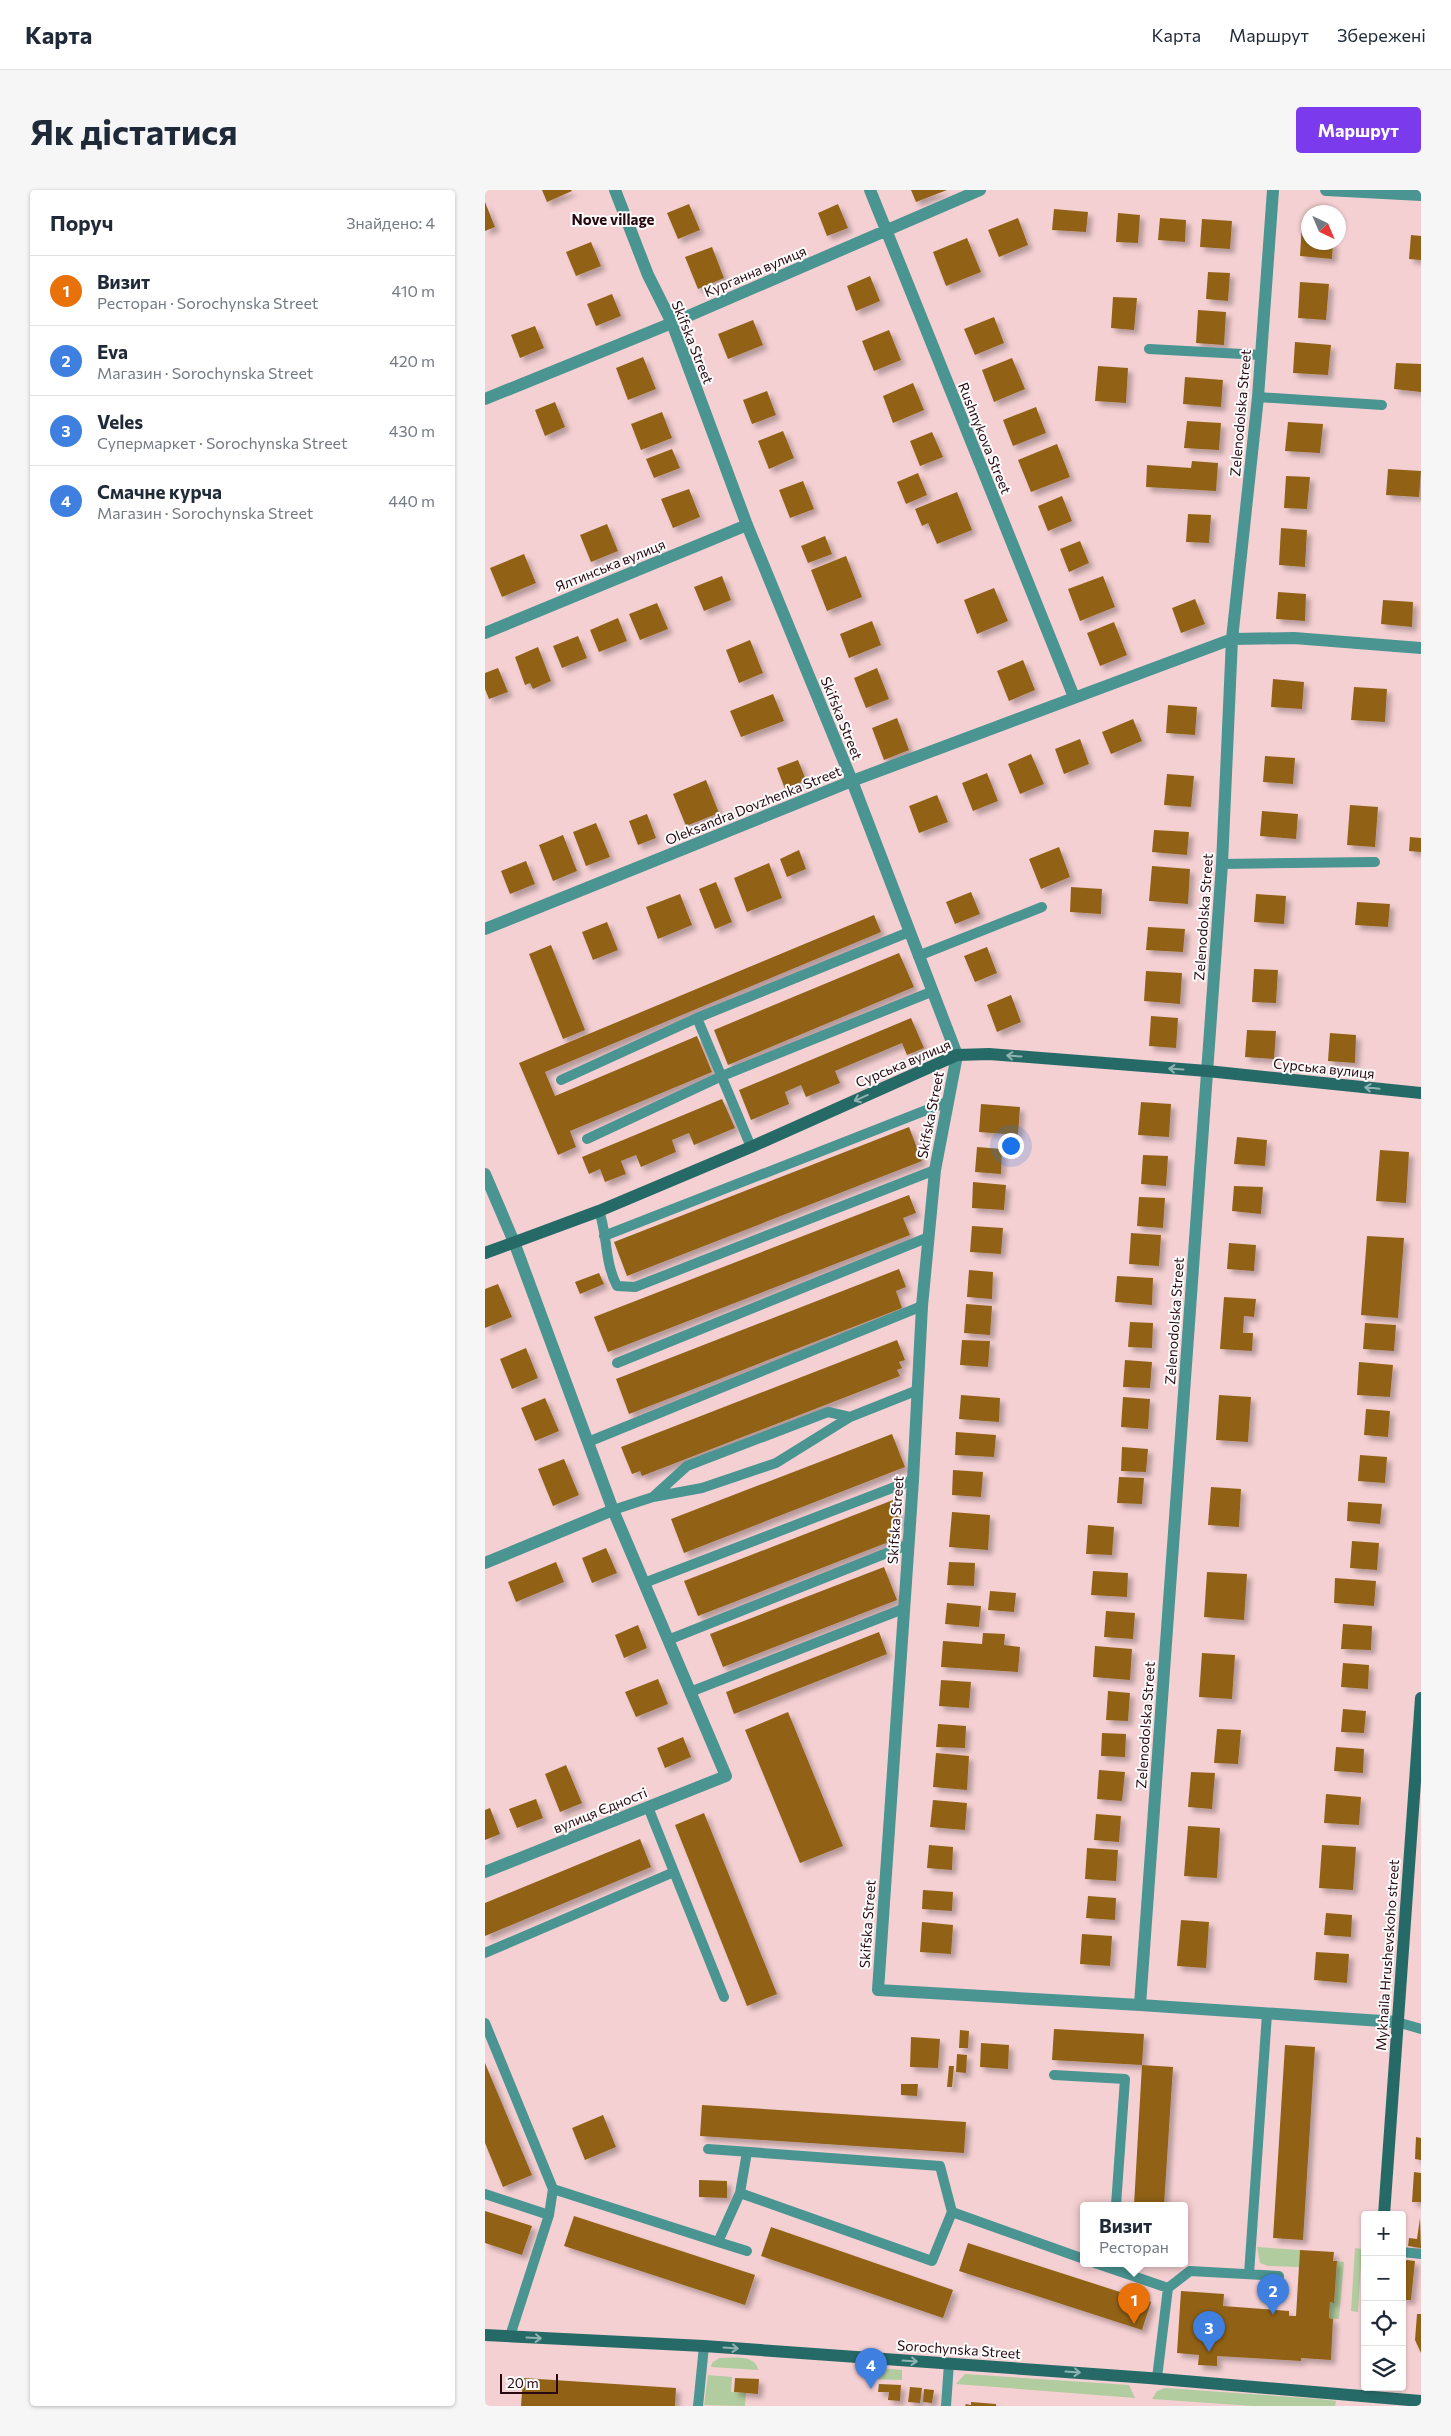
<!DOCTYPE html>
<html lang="uk">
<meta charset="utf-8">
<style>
:root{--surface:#fff;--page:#f6f6f7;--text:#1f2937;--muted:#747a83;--line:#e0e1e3;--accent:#7c3aed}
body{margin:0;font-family:Commissioner,sans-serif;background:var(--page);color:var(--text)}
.controls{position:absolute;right:15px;bottom:15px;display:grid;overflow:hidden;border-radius:5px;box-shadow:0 1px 4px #0004}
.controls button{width:45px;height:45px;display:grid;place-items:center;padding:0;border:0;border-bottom:1px solid var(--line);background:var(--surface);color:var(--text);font:25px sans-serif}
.compass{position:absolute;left:816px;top:15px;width:45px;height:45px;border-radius:50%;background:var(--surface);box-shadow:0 1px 4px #0004;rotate:136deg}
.scale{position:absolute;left:15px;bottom:12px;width:58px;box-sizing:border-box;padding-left:5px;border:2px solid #28090f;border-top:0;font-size:14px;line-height:18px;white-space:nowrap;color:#28090f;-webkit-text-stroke:4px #fbfbfb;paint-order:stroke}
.you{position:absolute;left:525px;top:955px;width:18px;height:18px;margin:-12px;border:4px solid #fff;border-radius:50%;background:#1a73e8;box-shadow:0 0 0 8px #1a73e833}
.badge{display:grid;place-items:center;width:32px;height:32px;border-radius:50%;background:var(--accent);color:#fff;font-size:16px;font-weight:700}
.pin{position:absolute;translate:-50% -41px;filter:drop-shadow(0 1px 2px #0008)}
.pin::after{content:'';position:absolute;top:26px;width:18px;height:15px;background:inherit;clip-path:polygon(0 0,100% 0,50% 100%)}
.popup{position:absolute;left:595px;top:2012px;width:108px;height:65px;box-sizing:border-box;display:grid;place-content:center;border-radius:5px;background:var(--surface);filter:drop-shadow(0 1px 4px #0005);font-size:16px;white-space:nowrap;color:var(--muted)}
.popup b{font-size:19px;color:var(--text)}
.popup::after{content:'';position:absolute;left:50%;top:100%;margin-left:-10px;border:10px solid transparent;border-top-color:var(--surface)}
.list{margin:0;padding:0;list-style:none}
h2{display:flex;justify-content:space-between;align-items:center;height:65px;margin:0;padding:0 20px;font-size:21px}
h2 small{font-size:16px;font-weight:400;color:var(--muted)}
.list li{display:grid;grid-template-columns:32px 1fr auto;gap:15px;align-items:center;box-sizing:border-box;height:70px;padding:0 20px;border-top:1px solid var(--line)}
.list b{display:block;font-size:19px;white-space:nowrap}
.list p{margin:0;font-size:16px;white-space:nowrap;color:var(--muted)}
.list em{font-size:16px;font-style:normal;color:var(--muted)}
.icon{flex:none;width:28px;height:28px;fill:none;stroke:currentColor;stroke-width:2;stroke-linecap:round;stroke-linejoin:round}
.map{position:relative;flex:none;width:936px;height:2216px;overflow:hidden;border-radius:5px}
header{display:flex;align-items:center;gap:30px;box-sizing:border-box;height:70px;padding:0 25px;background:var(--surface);border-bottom:1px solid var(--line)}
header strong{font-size:24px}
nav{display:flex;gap:28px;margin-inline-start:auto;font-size:18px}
.intro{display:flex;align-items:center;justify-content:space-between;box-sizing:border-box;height:120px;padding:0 30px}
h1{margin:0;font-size:35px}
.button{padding:12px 22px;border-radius:5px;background:var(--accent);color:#fff;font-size:18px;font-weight:700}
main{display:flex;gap:30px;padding:0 30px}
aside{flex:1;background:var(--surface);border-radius:5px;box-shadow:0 1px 4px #0004}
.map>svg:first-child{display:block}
.green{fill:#b1cc9e}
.building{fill:#916218;filter:url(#shadow)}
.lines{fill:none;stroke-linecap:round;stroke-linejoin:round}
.lane{stroke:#4a9492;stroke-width:10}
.street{stroke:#4a9492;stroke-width:12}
.secondary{stroke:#266a68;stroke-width:12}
.oneway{stroke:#90b2b2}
.labels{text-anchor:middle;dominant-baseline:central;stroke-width:4;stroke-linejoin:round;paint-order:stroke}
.street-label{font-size:14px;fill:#28090f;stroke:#fbfbfb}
.neighbourhood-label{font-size:15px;font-weight:bold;fill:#28090f;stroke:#fbfbfb}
</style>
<header>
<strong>Карта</strong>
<nav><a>Карта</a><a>Маршрут</a><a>Збережені</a></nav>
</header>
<div class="intro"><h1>Як дістатися</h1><a class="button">Маршрут</a></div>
<main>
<aside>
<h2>Поруч<small>Знайдено: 4</small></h2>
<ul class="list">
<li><span class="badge" style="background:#e8710a">1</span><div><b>Визит</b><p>Ресторан · Sorochynska Street</p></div><em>410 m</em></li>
<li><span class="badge" style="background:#3f7fe0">2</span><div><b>Eva</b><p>Магазин · Sorochynska Street</p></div><em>420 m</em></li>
<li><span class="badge" style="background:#3f7fe0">3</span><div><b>Veles</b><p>Супермаркет · Sorochynska Street</p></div><em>430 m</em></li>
<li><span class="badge" style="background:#3f7fe0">4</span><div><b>Смачне курча</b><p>Магазин · Sorochynska Street</p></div><em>440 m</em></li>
</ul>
</aside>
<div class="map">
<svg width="936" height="2216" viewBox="0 0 936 2216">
<defs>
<filter id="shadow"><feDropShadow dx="4.5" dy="4.5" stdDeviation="2.5" flood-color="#0004"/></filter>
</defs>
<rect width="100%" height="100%" fill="#f5d0d2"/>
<!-- green -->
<path class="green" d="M772,2057L815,2060L814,2077L783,2076L775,2073Z
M870,2058L877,2059L873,2122L866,2121Z
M852,2071L859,2072L854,2129L844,2128L845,2112L848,2113Z
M234,2168C246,2168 271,2164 273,2180L226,2177L227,2173Z
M382,2177L417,2180V2190L382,2189Z
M480,2184L644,2195L650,2208L471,2194Z
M223,2185L247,2187L246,2202L261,2203L260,2216L219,2215Z
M680,2198L835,2209L851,2211L850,2216H768L667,2209L672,2201Z"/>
<!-- building -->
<path class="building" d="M57,0H86L87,1L62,12Z
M426,0H462L431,12Z
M0,12L10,37L0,41Z
M204,14L215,40L193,49L182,23Z
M353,14L363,38L342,46L333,23Z
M569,19L603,22L601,42L567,40Z
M633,23L655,25L653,53L631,52Z
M533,28L543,55L514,67L503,40Z
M675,28L701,30L700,52L673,50Z
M717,29L747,31L745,59L715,57Z
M817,33H824V52H848L847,69L815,66Z
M926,45L936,46V70L924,69Z
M482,48L496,82L461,96L448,62Z
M106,52L116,76L91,86L81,62Z
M227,57L239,88L213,99L200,67Z
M723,82L745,83L743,111L721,109Z
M385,86L395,111L371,121L362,96Z
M815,92L844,94L841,130L813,128Z
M127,104L136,126L111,136L102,114Z
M628,107L652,108L649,140L626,138Z
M713,120L741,122L739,155L711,153Z
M509,127L519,153L490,165L479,139Z
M268,130L278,155L243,169L233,144Z
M50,136L59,158L35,168L26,145Z
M404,140L416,170L389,181L377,151Z
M810,152L846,155L843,185L808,183Z
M158,167L171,199L143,210L131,178Z
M527,168L540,199L509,212L497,180Z
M911,173L936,174V202L909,199Z
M613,176L643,178L641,213L610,211Z
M700,187L738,190L736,217L698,214Z
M428,193L439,220L408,233L398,206Z
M282,201L291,225L267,234L258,210Z
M70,212L80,237L60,246L50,220Z
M551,217L561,243L528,256L518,230Z
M177,222L187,248L156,260L146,234Z
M702,231L736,233L734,260L699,258Z
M803,232L838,234L835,263L800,261Z
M298,241L309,268L284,279L273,251Z
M447,242L458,267L435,276L425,251Z
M572,254L585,287L546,302L533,270Z
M187,259L195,278L169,288L161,269Z
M707,271L733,273L731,301L661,297L662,275L706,278Z
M903,279L936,281L934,307L901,305Z
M433,283L442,305L421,314L412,292Z
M801,286L825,287L822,319L799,318Z
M318,291L329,319L305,328L294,300Z
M204,299L215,327L188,338L176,309Z
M472,302L487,340L452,354L443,333L437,336L430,319Z
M577,306L587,331L563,341L553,316Z
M703,324L726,325L724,353L701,352Z
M122,334L133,361L106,372L95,345Z
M796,338L822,340L820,377L794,375Z
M340,346L347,364L323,373L316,356Z
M595,351L604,373L584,382L575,359Z
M39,364L51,393L17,407L5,378Z
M361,366L377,407L342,421L326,380Z
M237,386L246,410L219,421L209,397Z
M618,386L630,417L595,431L583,399Z
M509,398L523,431L492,444L479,410Z
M793,402L821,404L820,431L791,429Z
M710,409L720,434L696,443L687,418Z
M898,410L928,412L927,437L896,434Z
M172,413L183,439L155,450L144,424Z
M133,428L142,451L114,462L105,440Z
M387,431L396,455L364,468L355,444Z
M629,432L642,465L615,476L602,443Z
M93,446L102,468L77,478L68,456Z
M265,450L278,483L254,493L241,460Z
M53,457L66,491L48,499L45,493L40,495L30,467Z
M538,470L550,500L524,511L512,481Z
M13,478L23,502L4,509L0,499V483Z
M392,478L404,509L381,518L369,488Z
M788,489L819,492L817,519L786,517Z
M869,497L902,499L900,532L866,530Z
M288,504L299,531L256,547L245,521Z
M683,515L712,517L710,545L681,543Z
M412,528L424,560L399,570L387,538Z
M648,529L657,551L626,564L617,542Z
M595,549L604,574L579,584L570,559Z
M546,564L559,594L535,604L523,574Z
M780,566L810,568L808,594L778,592Z
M313,570L321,590L300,599L292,578Z
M502,583L513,611L488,621L477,593Z
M682,584L709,586L706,617L679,615Z
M221,590L234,623L201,636L188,604Z
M452,605L463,632L434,643L424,616Z
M865,615L893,617L890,657L862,655Z
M777,621L813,624L811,649L775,646Z
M162,624L171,648L153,655L144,631Z
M111,633L125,667L101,676L88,642Z
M669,640L704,642L702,665L667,662Z
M78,645L92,681L68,691L54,655Z
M925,647L936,648V662L924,661Z
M574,657L585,687L556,699L544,669Z
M314,660L321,679L302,687L295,669Z
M41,671L50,694L25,704L16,681Z
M284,673L297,708L262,722L249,688Z
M667,676L705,679L703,714L664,711Z
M231,692L247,732L230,739L214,699Z
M586,697L617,699L616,724L585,722Z
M486,702L495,724L470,734L461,712Z
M195,704L207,735L173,749L161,717Z
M771,704L801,706L799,734L769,732Z
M872,712L905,714L903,737L870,735Z
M389,725L396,742L60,882L70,906L212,846L227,882L85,941L91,957L73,965L34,873Z
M122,732L133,760L108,770L97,742Z
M663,737L700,739L698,762L661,760Z
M66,755L100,840L78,849L44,764Z
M502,757L512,783L490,792L479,766Z
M414,763L429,797L243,875L229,840Z
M769,779L793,780L791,813L767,812Z
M661,781L697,783L695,814L659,811Z
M526,805L536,832L512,842L502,815Z
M666,826L693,828L691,858L664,856Z
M426,828L439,858L422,865L417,853L350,881L355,893L321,907L316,895L300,902L304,914L266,930L254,900Z
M762,840L791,841L789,869L760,867Z
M845,843L871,845L870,873L843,871Z
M237,909L250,938L209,955L204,943L187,950L191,962L156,977L151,965L136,971L141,984L120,992L115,979L104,984L97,967Z
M656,912L686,914L684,947L653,945Z
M496,914L535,917L533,945L494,942Z
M424,937L437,971L142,1086L129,1052Z
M752,947L782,950L780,976L749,974Z
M492,957L517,959L516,984L490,982Z
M895,960L924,962L921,1013L891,1011Z
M658,965L683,966L681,996L656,994Z
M488,992L521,995L519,1020L487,1018Z
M749,996L778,997L776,1024L747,1021Z
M424,1005L431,1023L418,1028L425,1045L123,1162L109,1127Z
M654,1007L680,1008L678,1038L652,1036Z
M487,1036L518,1038L516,1064L485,1062Z
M646,1043L676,1045L674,1076L644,1074Z
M882,1046L919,1048L913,1128L876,1125Z
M744,1053L771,1055L769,1081L742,1079Z
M414,1079L421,1097L411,1101L417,1118L144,1224L131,1189Z
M484,1080L508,1082L507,1109L482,1107Z
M114,1083L119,1094L95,1104L90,1092Z
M632,1086L668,1088L667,1115L630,1112Z
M13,1094L27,1127L0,1138V1099Z
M739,1107L771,1109L769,1127L759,1126L758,1143H768L767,1161L735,1159Z
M481,1114L507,1116L505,1145L479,1143Z
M645,1132L668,1133L667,1158L643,1157Z
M880,1133L911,1135L909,1161L878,1159Z
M412,1150L420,1170L414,1172L417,1178L412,1180L415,1186L157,1286L155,1281L147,1284L136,1257Z
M477,1150L505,1151L503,1177L475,1175Z
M41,1158L53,1188L27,1199L15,1169Z
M640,1170L667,1172L665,1198L638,1197Z
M874,1172L908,1175L905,1207L872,1205Z
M476,1205L515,1208L514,1232L474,1229Z
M734,1205L766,1207L763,1252L731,1250Z
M638,1207L665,1209L663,1239L636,1237Z
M60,1208L74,1241L50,1251L36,1218Z
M881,1219L905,1221L903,1247L879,1245Z
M471,1242L511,1245L509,1267L470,1265Z
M407,1244L420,1277L199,1363L186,1329Z
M637,1257L663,1259L661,1282L636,1281Z
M875,1265L902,1267L900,1293L873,1291Z
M79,1269L94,1305L68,1316L53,1279Z
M468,1280L498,1282L496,1307L467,1305Z
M634,1287L659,1288L657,1314L632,1313Z
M726,1297L756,1299L754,1337L723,1335Z
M408,1310L417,1332L409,1335L414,1348L213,1426L199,1391Z
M863,1312L897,1314L895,1334L862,1331Z
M467,1322L505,1325L503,1360L464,1357Z
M603,1335L629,1337L627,1365L601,1364Z
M867,1351L894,1353L892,1380L865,1378Z
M121,1358L132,1383L107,1393L97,1368Z
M71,1372L79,1392L31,1412L23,1392Z
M464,1372L490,1373L489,1396L462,1395Z
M399,1377L412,1410L238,1477L225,1444Z
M608,1381L643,1383L642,1407L606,1405Z
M722,1382L762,1384L759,1430L719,1427Z
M850,1388L891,1391L889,1416L849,1413Z
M505,1401L531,1403L529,1422L503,1420Z
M462,1413L496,1416L494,1437L460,1434Z
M621,1421L650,1423L648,1449L619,1447Z
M858,1434L887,1436L886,1460L856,1459Z
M153,1435L162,1458L139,1468L130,1445Z
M394,1442L402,1464L249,1524L241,1502Z
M498,1443L520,1444L519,1455L535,1457L533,1482L456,1477L458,1451L497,1454Z
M610,1456L647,1459L645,1490L608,1487Z
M717,1463L750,1465L747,1509L714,1507Z
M858,1473L884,1475L883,1499L856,1497Z
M173,1489L183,1514L151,1527L140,1502Z
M456,1490L486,1492L484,1518L454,1516Z
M623,1501L645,1503L643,1531L621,1530Z
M858,1519L881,1521L879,1543L856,1542Z
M303,1522L358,1656L315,1673L260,1540Z
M453,1534L481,1536L480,1558L451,1557Z
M732,1539L756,1540L753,1574L729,1573Z
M617,1543L641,1544L640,1567L616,1566Z
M198,1547L206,1567L180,1578L172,1558Z
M851,1557L879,1559L878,1583L849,1581Z
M451,1563L484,1566L482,1600L448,1597Z
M81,1575L97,1613L75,1622L60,1584Z
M614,1580L640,1582L637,1611L612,1609Z
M706,1582L730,1583L727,1619L703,1617Z
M841,1604L876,1607L874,1635L839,1633Z
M51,1609L58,1628L32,1638L24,1619Z
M448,1610L482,1613L480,1640L445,1637Z
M5,1618L15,1644L0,1650V1620Z
M219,1623L292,1804L262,1816L190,1635Z
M611,1624L636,1626L634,1652L609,1650Z
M703,1636L735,1638L732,1688L699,1686Z
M155,1649L166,1677L0,1746V1713Z
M444,1655L468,1657L467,1680L442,1678Z
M837,1655L871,1657L868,1700L834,1698Z
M602,1658L633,1660L631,1691L600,1689Z
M438,1700L468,1702L467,1721L437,1719Z
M603,1706L631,1708L630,1730L601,1728Z
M841,1723L867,1725L866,1747L839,1745Z
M696,1730L724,1732L721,1778L692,1776Z
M437,1732L468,1735L466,1764L435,1762Z
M597,1744L627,1746L625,1776L595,1774Z
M831,1762L864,1764L862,1793L829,1790Z
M569,1839L659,1844L657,1875L567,1870Z
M475,1840L484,1841L483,1858H474Z
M426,1847L455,1849L453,1878L425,1877Z
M496,1853L524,1855L523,1879L495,1877Z
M800,1855L830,1857L818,2050L788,2048Z
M472,1864L482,1865L481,1883L471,1882Z
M0,1873L47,1985L18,1997L0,1953Z
M657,1875L688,1877L679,2015H649Z
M464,1876H469L467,1897H462Z
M416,1894H433L432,1906L416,1905Z
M217,1915L481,1932L479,1963L215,1946Z
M118,1925L131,1957L100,1970L87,1938Z
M931,1947L936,1948V1970L930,1969Z
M929,1982L936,1983V2012H927Z
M214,1990L242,1991V2008L214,2007Z
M0,2021L47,2036L37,2065L0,2053Z
M89,2026L270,2085L260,2115L79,2056Z
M935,2028L936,2058L923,2056L924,2048L932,2049Z
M286,2037L468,2100L458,2128L276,2066Z
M483,2053L666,2112L657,2140L474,2081Z
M815,2060L849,2062L848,2071H852L849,2113L845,2112L844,2128L848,2129L846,2170L816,2168V2171L732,2166V2176L713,2175L714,2165L692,2163L696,2101L739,2104L738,2116L804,2121V2126H811Z
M922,2070L930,2071L926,2110H917V2072Z
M932,2124H936V2163L930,2150Z
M38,2188L191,2198L190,2216H36Z
M250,2188L274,2189L273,2204L249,2202Z
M394,2194L416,2195L415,2211L403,2210L404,2202H393Z
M425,2197L437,2198L435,2213L423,2212Z
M439,2199L449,2200L447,2213L438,2212Z
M486,2212L511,2214V2216H480L481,2214L486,2215Z"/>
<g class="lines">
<!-- lane -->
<path class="lane" d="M664,159L776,165
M773,207L897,215
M737,674L890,672
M433,766L557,717
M212,828L266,957
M76,890L212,828L424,742
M102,949L237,886L446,802
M114,1021C123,1046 119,1071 132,1096L150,1097L450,980
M119,1046L462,912
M132,1173L444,1047
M103,1252L437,1116
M169,1306L202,1276L343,1222L365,1227
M128,1320L168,1307L217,1298L291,1273L365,1227L433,1200
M159,1393L428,1290
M183,1450L422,1355
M205,1502L418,1419
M163,1617L239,1807
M0,1763L189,1682
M912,1832L936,1839
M0,1833L68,1999L233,2052L255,2003L262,1962
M569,1885L640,1889L631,2015
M223,1959L455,1976L467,2022L599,2069
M255,2003L447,2071L467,2022
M0,2004L64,2025L25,2146
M64,2025L68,1999
M233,2052L262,2061
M917,2062L936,2064
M610,2073L683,2098L672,2188
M764,2084L782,1824
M683,2098L705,2081L794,2086
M213,2216L219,2156
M461,2216L464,2173"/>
<!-- street -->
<path class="street" d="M130,0L163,85L187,133L262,335L367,591L472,865L450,980L437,1116L428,1290L393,1800L655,1815L912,1832
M385,0L589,507
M841,0L936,5
M0,209L187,133L495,0
M0,443L262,335
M0,739L367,591L747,449L809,448L936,458
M0,984L29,1052L128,1320L241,1586L0,1682
M0,1373L128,1320
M655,1815L737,674L747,449L773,207L788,0"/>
<!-- secondary -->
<path class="secondary" d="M0,1063L114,1021L266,957L472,865L504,864L722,881L936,903
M899,2025L936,1508
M0,2145L219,2156L664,2188L936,2211"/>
</g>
<!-- one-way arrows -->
<defs><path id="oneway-shaft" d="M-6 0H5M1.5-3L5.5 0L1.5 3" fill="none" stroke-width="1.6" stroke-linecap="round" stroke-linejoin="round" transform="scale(1.25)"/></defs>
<g class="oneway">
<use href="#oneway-shaft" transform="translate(529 866) rotate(-176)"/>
<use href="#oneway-shaft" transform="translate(691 879) rotate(-176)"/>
<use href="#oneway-shaft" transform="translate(887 898) rotate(-174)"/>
<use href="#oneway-shaft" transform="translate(376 908) rotate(156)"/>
<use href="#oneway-shaft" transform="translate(49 2148) rotate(3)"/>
<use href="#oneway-shaft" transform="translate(246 2158) rotate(4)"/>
<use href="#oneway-shaft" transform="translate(425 2171) rotate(4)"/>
<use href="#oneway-shaft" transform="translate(588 2182) rotate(4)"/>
</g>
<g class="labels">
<!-- street labels -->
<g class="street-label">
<text transform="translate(270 81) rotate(-23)">Курганна вулиця</text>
<text transform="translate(208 152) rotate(68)">Skifska Street</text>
<text transform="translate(755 223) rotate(-85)">Zelenodolska Street</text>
<text transform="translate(500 248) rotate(68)">Rushnykova Street</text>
<text transform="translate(125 375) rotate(-22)">Ялтинська вулиця</text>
<text transform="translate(357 528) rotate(68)">Skifska Street</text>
<text transform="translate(268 615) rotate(-22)">Oleksandra Dovzhenka Street</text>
<text transform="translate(718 727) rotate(-86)">Zelenodolska Street</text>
<text transform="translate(418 873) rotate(-23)">Сурська вулиця</text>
<text transform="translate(839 878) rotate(6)">Сурська вулиця</text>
<text transform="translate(445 925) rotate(-79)">Skifska Street</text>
<text transform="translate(689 1131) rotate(-86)">Zelenodolska Street</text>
<text transform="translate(410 1330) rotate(-86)">Skifska Street</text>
<text transform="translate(660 1535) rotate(-86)">Zelenodolska Street</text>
<text transform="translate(115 1620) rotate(-22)">вулиця Єдності</text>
<text transform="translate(382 1734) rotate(-86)">Skifska Street</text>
<text transform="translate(902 1765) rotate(-86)">Mykhaila Hrushevskoho street</text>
<text transform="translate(474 2159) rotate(4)">Sorochynska Street</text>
</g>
<!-- neighbourhood labels -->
<g class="neighbourhood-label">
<text x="128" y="29">Nove village</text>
</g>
</g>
</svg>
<div class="controls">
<button>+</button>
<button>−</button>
<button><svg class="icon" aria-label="locate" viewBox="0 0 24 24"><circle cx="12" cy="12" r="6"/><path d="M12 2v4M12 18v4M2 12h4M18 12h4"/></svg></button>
<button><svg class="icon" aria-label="layers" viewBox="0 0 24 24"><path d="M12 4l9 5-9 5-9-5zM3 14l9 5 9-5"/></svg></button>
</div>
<svg class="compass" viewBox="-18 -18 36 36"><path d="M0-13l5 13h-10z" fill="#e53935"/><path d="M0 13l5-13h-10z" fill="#747a83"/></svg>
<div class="scale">20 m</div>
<div class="you"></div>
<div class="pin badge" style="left:649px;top:2134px;background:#e8710a">1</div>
<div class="popup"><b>Визит</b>Ресторан</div>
<div class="pin badge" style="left:788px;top:2125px;background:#3f7fe0">2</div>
<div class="pin badge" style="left:724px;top:2162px;background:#3f7fe0">3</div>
<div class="pin badge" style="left:386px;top:2199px;background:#3f7fe0">4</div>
</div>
</main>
